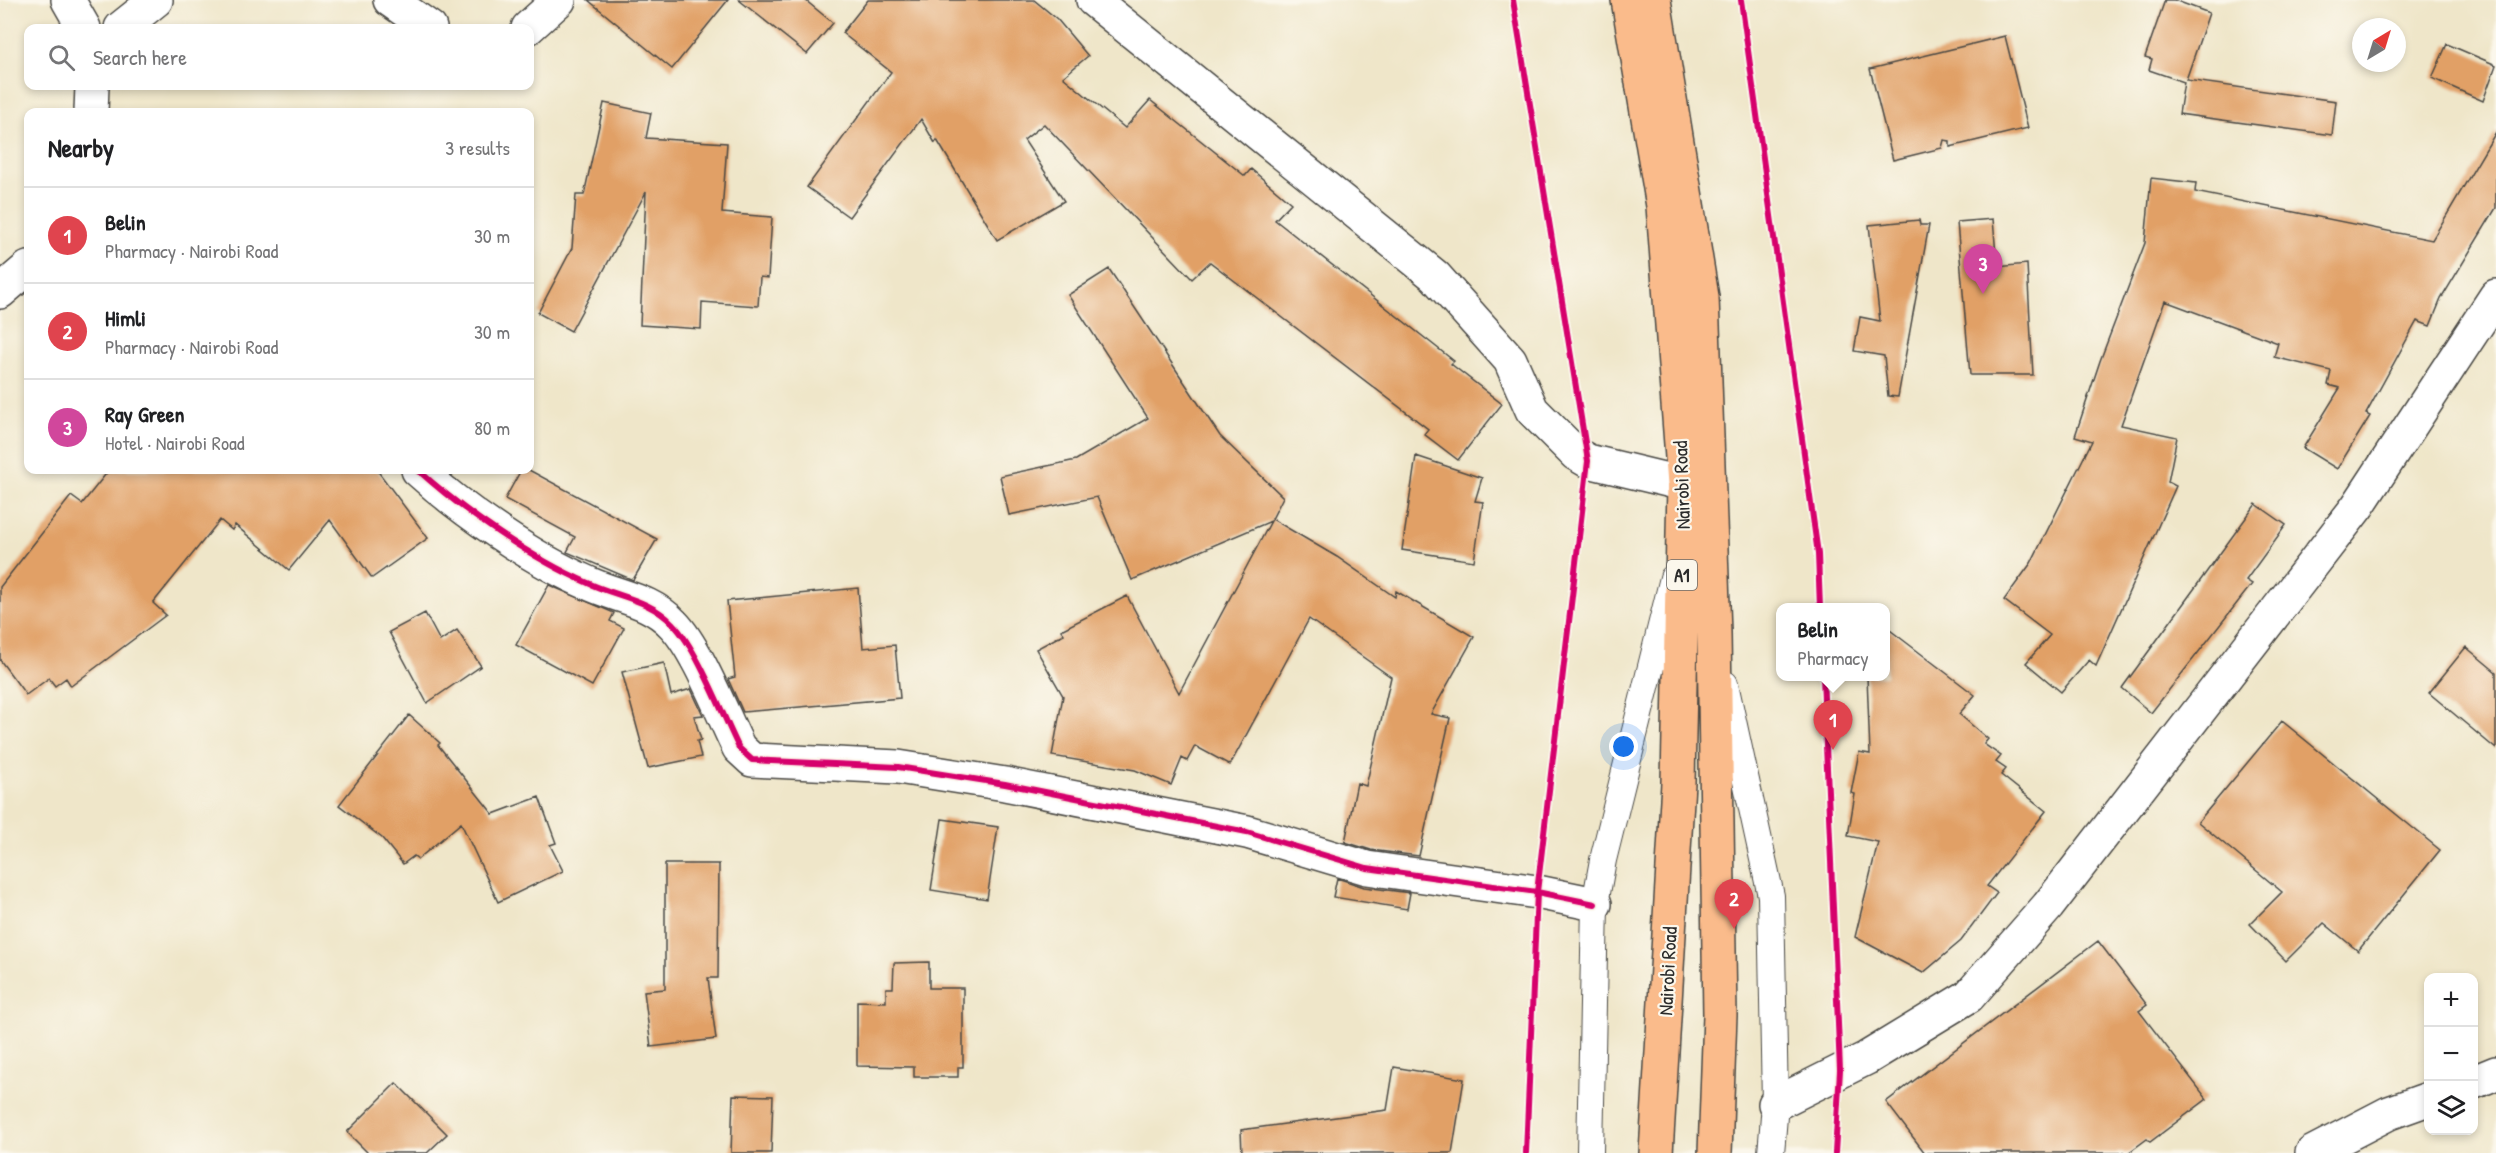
<!DOCTYPE html>
<meta charset="utf-8">
<style>
:root{--surface:#fff;--page:#f6f6f6;--text:#202124;--muted:#757577;--line:#e0e0e0;--accent:#ea580c}
body{margin:0;font-family:"Patrick Hand",sans-serif;background:var(--page);color:var(--text)}
.controls{position:absolute;right:18px;bottom:18px;display:grid;overflow:hidden;border-radius:12px;box-shadow:0 3px 9px #0003}
.controls button{width:54px;height:54px;display:grid;place-items:center;padding:0;border:0;border-bottom:2px solid var(--line);background:var(--surface);color:var(--text);font:30px sans-serif}
.compass{position:absolute;left:2352px;top:18px;width:54px;height:54px;border-radius:50%;background:var(--surface);box-shadow:0 3px 9px #0003;rotate:38deg}
.you{position:absolute;left:1624px;top:747px;width:21px;height:21px;margin:-15px;border:4px solid #fff;border-radius:50%;background:#1a73e8;box-shadow:0 0 0 9px #1a73e833}
.badge{display:grid;place-items:center;width:39px;height:39px;border-radius:50%;background:var(--accent);color:#fff;font-size:20px;font-weight:700}
.pin{position:absolute;translate:-50% -50px;filter:drop-shadow(0 2px 3px #0008)}
.pin::after{content:'';position:absolute;top:32px;width:21px;height:18px;background:inherit;clip-path:polygon(0 0,100% 0,50% 100%)}
.popup{position:absolute;left:1776px;top:603px;width:114px;height:78px;box-sizing:border-box;display:grid;place-content:center;border-radius:12px;background:var(--surface);filter:drop-shadow(0 2px 4px #0005);font-size:20px;white-space:nowrap;color:var(--muted)}
.popup b{font-size:22px;color:var(--text)}
.popup::after{content:'';position:absolute;left:50%;top:100%;margin-left:-12px;border:12px solid transparent;border-top-color:var(--surface)}
.list{margin:0;padding:0;list-style:none}
h2{display:flex;justify-content:space-between;align-items:center;height:78px;margin:0;padding:0 24px;font-size:26px}
h2 small{font-size:20px;font-weight:400;color:var(--muted)}
.list li{display:grid;grid-template-columns:39px 1fr auto;gap:18px;align-items:center;box-sizing:border-box;height:96px;padding:0 24px;border-top:2px solid var(--line)}
.list b{display:block;font-size:22px;white-space:nowrap}
.list p{margin:0;font-size:20px;white-space:nowrap;color:var(--muted)}
.list em{font-size:20px;font-style:normal;color:var(--muted)}
.icon{flex:none;width:33px;height:33px;fill:none;stroke:currentColor;stroke-width:2;stroke-linecap:round;stroke-linejoin:round}
.map{position:relative;flex:none;width:2496px;height:1153px;overflow:hidden}
.search{position:absolute;background:var(--surface);box-shadow:0 3px 9px #0003;left:24px;top:24px;width:510px;height:66px;display:flex;align-items:center;gap:15px;box-sizing:border-box;padding:0 21px;border-radius:12px;color:var(--muted);font-size:22px}
.panel{position:absolute;background:var(--surface);box-shadow:0 3px 9px #0003;left:24px;top:108px;width:510px;height:366px;border-radius:12px}
.map>svg:first-child{display:block}
.building{fill:#e1a066}
.lines{fill:none;stroke-linecap:round;stroke-linejoin:round}
.lane-casing{stroke:#484743;stroke-width:28}
.street-casing{stroke:#484743;stroke-width:36}
.highway-casing{stroke:#484743;stroke-width:36}
.lane{stroke:#fff;stroke-width:26}
.street{stroke:#fff;stroke-width:33}
.highway{stroke:#fabb8b;stroke-width:33}
.cycleway-casing{stroke:#fbf7ec;stroke-width:10}
.cycleway{stroke:#d6006c;stroke-width:6}
.labels{text-anchor:middle;dominant-baseline:central;stroke-width:4.5;stroke-linejoin:round;paint-order:stroke}
.shield{fill:#fbf7ec;stroke:#696865;stroke-width:1.5}
.shield-label{font-size:18px;font-weight:bold;fill:#2b2b2b}
.street-label{font-size:20px;fill:#2b2b2b;stroke:#fbf7ec}
</style>
<div class="map">
<svg width="2496" height="1153" viewBox="0 0 2496 1153">
<rect width="100%" height="100%" fill="#fbf7ec"/>
<filter id="ink" filterUnits="userSpaceOnUse"><feTurbulence type="fractalNoise" baseFrequency=".0167" numOctaves="2"/><feDisplacementMap in="SourceGraphic" scale="12" xChannelSelector="R" yChannelSelector="G"/><feConvolveMatrix kernelMatrix="1 2 1 2 8 2 1 2 1" color-interpolation-filters="sRGB"/></filter>
<filter id="wash" filterUnits="userSpaceOnUse"><feTurbulence type="fractalNoise" baseFrequency=".008" numOctaves="4" result="noise"/><feDisplacementMap in="SourceGraphic" scale="24" xChannelSelector="R" yChannelSelector="G"/><feGaussianBlur stdDeviation="1.35" result="paint"/><feColorMatrix in="noise" values="0 0 0 0 0 0 0 0 0 0 0 0 0 0 0 0 0 1.4 0 .05"/><feComposite in="paint" operator="in"/></filter>
<g filter="url(#wash)">
<rect width="100%" height="100%" fill="#efe6c9"/>
<g id="blocks">
<!-- building -->
<path class="building" d="M588,0H728L672,69Z
M739,0H805L833,23L807,54Z
M868,0H1034L1057,19L1088,56L1063,77L1125,128L1150,100L1245,176L1251,169L1291,203L1275,220L1454,361L1451,364L1502,404L1458,460L1424,434L1428,429L1210,262L1192,279L1044,124L1024,140L1064,201L997,240L937,140L935,143L921,119L849,217L807,187L891,72L842,33Z
M2165,0H2174L2209,13L2186,80L2336,101L2332,135L2179,114L2184,82L2149,70L2152,59L2145,57Z
M2005,36L2028,128L1950,147V141L1944,140L1942,148L1893,160L1870,69Z
M2447,44L2496,65L2483,101L2432,78Z
M604,103L651,113L646,138L727,143L722,213L772,217L768,278L760,277L758,306L702,302L701,329L640,325L646,192L571,331L538,313L572,248L576,195H584Z
M2496,132V208L2441,299L2430,326L2417,321L2366,414L2370,416L2337,469L2303,448L2340,388L2328,385L2331,371L2274,357L2278,343L2165,301L2121,425L2177,437L2168,482L2176,486L2096,666L2089,660L2061,692L2026,663L2050,635L2004,600L2031,563L2092,441L2075,436L2100,361L2145,243L2151,178L2196,183L2195,192L2432,240Z
M1993,219L1997,267L2027,264L2033,375H1970L1957,222Z
M1919,220L1920,225H1929L1898,397L1888,396L1884,356L1854,351L1860,317L1880,321L1869,225Z
M1109,269L1220,436L1283,497L1272,519L1337,557L1395,597L1396,591L1474,637L1431,714L1450,718L1419,856L1371,850L1345,842L1357,783L1366,786L1391,677L1309,619L1230,765L1195,746L1187,761L1182,758L1171,785L1135,770L1052,756L1063,696L1036,649L1064,634L1061,630L1127,596L1179,693L1271,521L1132,580L1097,497L1009,515L1000,476L1076,460L1148,418L1068,295Z
M1416,456L1482,478L1475,501L1483,502L1474,561L1402,550Z
M109,470H377L428,538L372,578L330,520L289,570L235,525L232,530L220,520L153,603L166,615L71,686L66,678L55,686L49,678L26,695L0,660V587L71,496L82,504Z
M521,470H529L657,539L633,580L567,552L575,537L505,499Z
M2256,504L2286,525L2246,580L2252,584L2151,713L2122,688Z
M549,585L614,613L610,621L624,628L592,686L516,645Z
M858,588L863,648L895,645L900,698L743,712L728,679L735,677L727,601Z
M425,613L440,641L457,630L481,666L427,703L389,632Z
M1886,627L1975,695L1959,714L1988,739L1984,744L2001,756L1996,762L2006,769L2001,775L2046,811L1987,886L1997,893L1961,941L1923,973L1855,937L1878,842L1848,836L1855,794L1851,793L1859,752L1870,754L1867,676H1886Z
M2466,647L2496,672V749L2429,693Z
M664,663L671,695L691,689L703,715L694,716L701,740L697,741L701,757L648,768L622,672Z
M409,715L440,743L438,745L493,814L539,797L556,843L550,845L563,871L498,902L461,823L418,859L414,856L403,864L382,838L339,805Z
M2282,721L2440,850L2358,951L2324,923L2286,961L2250,924L2282,892L2198,822Z
M942,819L998,827L987,899L931,890Z
M665,864H719L718,978H708L716,1039L651,1047L644,991L665,989Z
M1337,878L1364,887L1410,893L1407,909L1333,897Z
M2098,941L2147,1005L2139,1011L2207,1099L2150,1142L2147,1139L2128,1153H1925L1886,1102Z
M929,962V988H963V1067H958V1077H914V1067L857,1066V1001L886,1002V988H893L894,963Z
M1394,1067L1464,1079L1452,1153H1242L1241,1130L1387,1110Z
M396,1083L447,1134L427,1153H368L347,1132Z
M733,1095L773,1096L771,1153H731Z"/>
</g>
</g>
<g filter="url(#ink)">
<use href="#blocks" fill-opacity="0" stroke="#484743" stroke-width="1.5"/>
<g class="lines">
<defs>
<path id="lane" d="M1725,684L1771,896L1775,1104L1771,1153
M1590,1153L1595,904L1603,860L1673,578"/>
<path id="street" d="M68,0L84,28
M390,0L430,28
M1093,0L1435,276L1510,360L1532,410L1576,454L1588,461L1684,484
M121,28L156,0
M528,28L559,0
M91,112L92,86
M0,292L28,268
M418,470C462,510 532,559 588,583C617,597 650,599 673,624C697,648 723,716 739,748L752,760L898,767L1005,784L1247,832L1367,868L1537,892L1595,904
M2474,1082L2496,1073
M1775,1104L1867,1058L1969,996L2048,906L2357,507L2496,296
M2312,1153L2389,1113L2428,1099"/>
<path id="highway" d="M1628,0L1663,206L1684,484L1678,783L1656,1153
M1654,0L1702,297L1714,633L1720,1015L1715,1153"/>
</defs>
<!-- lane casing -->
<use href="#lane" class="lane-casing"/>
<!-- street casing -->
<use href="#street" class="street-casing"/>
<!-- highway casing -->
<use href="#highway" class="highway-casing"/>
<!-- lane -->
<use href="#lane" class="lane"/>
<!-- street -->
<use href="#street" class="street"/>
<!-- highway -->
<use href="#highway" class="highway"/>
<defs>
<path id="cycleway" d="M1513,0L1588,461L1537,892L1526,1153
M1741,0L1818,554L1820,608
M418,470C462,510 532,559 588,583C617,597 650,599 673,624C697,648 723,716 739,748L752,760L898,767L1005,784L1247,832L1367,868L1537,892L1595,904
M1823,676L1840,1070L1835,1153"/>
</defs>
<!-- cycleway casing -->
<use href="#cycleway" class="cycleway-casing"/>
<!-- cycleway -->
<use href="#cycleway" class="cycleway"/>
</g>
</g>
<g class="labels">
<!-- shield labels -->
<rect class="shield" x="1667" y="560" width="30" height="30" rx="4.5"/>
<g class="shield-label">
<text x="1682" y="575">A1</text>
</g>
<!-- street labels -->
<g class="street-label">
<text transform="translate(1681 485) rotate(-92)">Nairobi Road</text>
<text transform="translate(1667 971) rotate(-87)">Nairobi Road</text>
</g>
</g>
</svg>
<div class="controls">
<button>+</button>
<button>−</button>
<button><svg class="icon" aria-label="layers" viewBox="0 0 24 24"><path d="M12 4l9 5-9 5-9-5zM3 14l9 5 9-5"/></svg></button>
</div>
<svg class="compass" viewBox="-18 -18 36 36"><path d="M0-13l5 13h-10z" fill="#e53935"/><path d="M0 13l5-13h-10z" fill="#757577"/></svg>
<div class="you"></div>
<div class="pin badge" style="left:1833px;top:750px;background:#e0444e">1</div>
<div class="popup"><b>Belin</b>Pharmacy</div>
<div class="pin badge" style="left:1734px;top:929px;background:#e0444e">2</div>
<div class="pin badge" style="left:1983px;top:294px;background:#d1479c">3</div>
<div class="search"><svg class="icon" aria-label="search" viewBox="0 0 24 24"><circle cx="10" cy="10" r="6"/><path d="M15 15l6 6"/></svg>Search here</div>
<section class="panel">
<h2>Nearby<small>3 results</small></h2>
<ul class="list">
<li><span class="badge" style="background:#e0444e">1</span><div><b>Belin</b><p>Pharmacy · Nairobi Road</p></div><em>30 m</em></li>
<li><span class="badge" style="background:#e0444e">2</span><div><b>Himli</b><p>Pharmacy · Nairobi Road</p></div><em>30 m</em></li>
<li><span class="badge" style="background:#d1479c">3</span><div><b>Ray Green</b><p>Hotel · Nairobi Road</p></div><em>80 m</em></li>
</ul>
</section>
</div>
